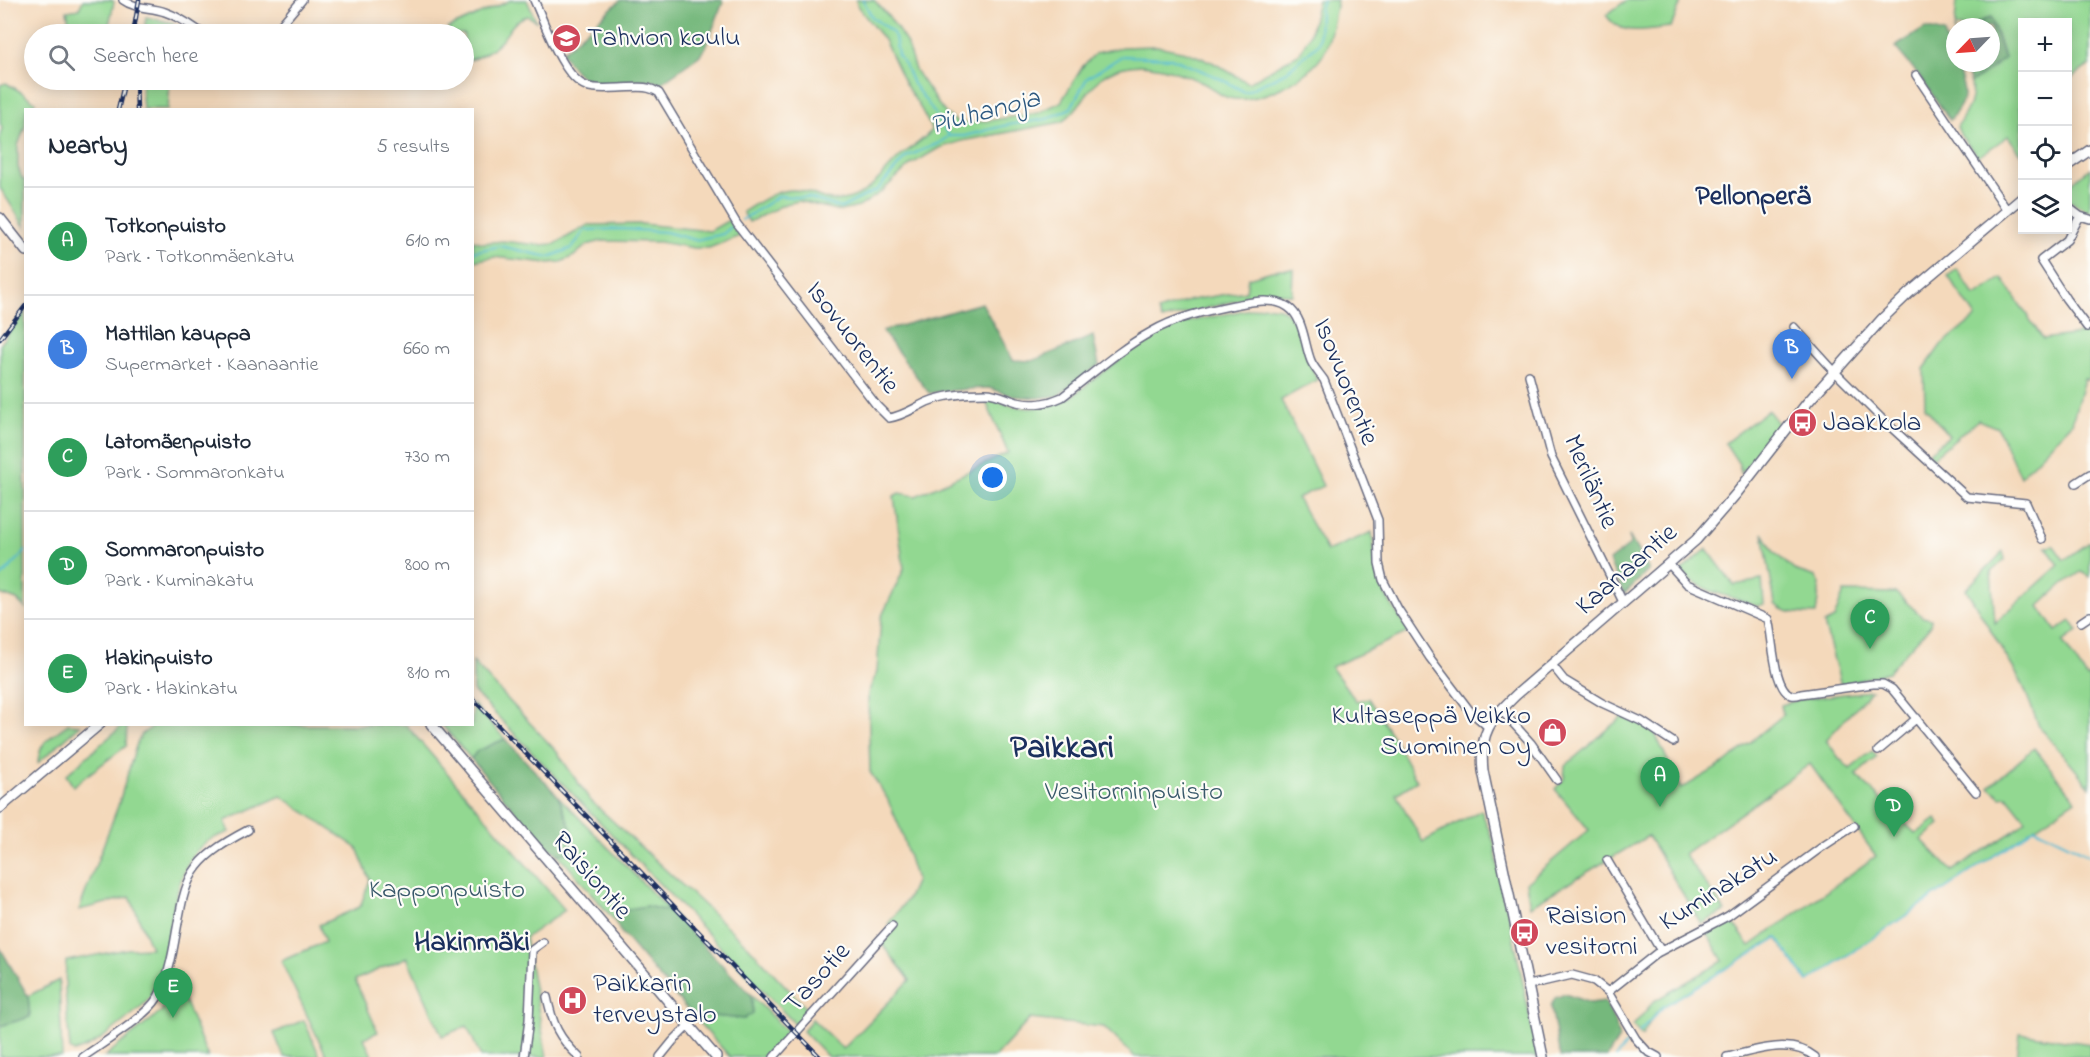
<!DOCTYPE html>
<meta charset="utf-8">
<style>
:root{--surface:#fff;--page:#f2f2f3;--text:#1f2937;--muted:#747a83;--line:#e0e1e3;--accent:#d1495b}
body{margin:0;font-family:"Indie Flower",sans-serif;background:var(--page);color:var(--text)}
.controls{position:absolute;right:18px;top:18px;display:grid;overflow:hidden;border-radius:0px;box-shadow:0 3px 15px #0003}
.controls button{width:54px;height:54px;display:grid;place-items:center;padding:0;border:0;border-bottom:2px solid var(--line);background:var(--surface);color:var(--text);font:30px sans-serif}
.compass{position:absolute;left:1946px;top:18px;width:54px;height:54px;border-radius:50%;background:var(--surface);box-shadow:0 3px 15px #0003;rotate:245deg}
.you{position:absolute;left:993px;top:478px;width:21px;height:21px;margin:-15px;border:4px solid #fff;border-radius:50%;background:#1a73e8;box-shadow:0 0 0 9px #1a73e833}
.badge{display:grid;place-items:center;width:39px;height:39px;border-radius:50%;background:var(--accent);color:#fff;font-size:20px;font-weight:700}
.pin{position:absolute;translate:-50% -50px;filter:drop-shadow(0 2px 3px #0008)}
.pin::after{content:'';position:absolute;top:32px;width:21px;height:18px;background:inherit;clip-path:polygon(0 0,100% 0,50% 100%)}
.list{margin:0;padding:0;list-style:none}
h2{display:flex;justify-content:space-between;align-items:center;height:78px;margin:0;padding:0 24px;font-size:26px}
h2 small{font-size:20px;font-weight:400;color:var(--muted)}
.list li{display:grid;grid-template-columns:39px 1fr auto;gap:18px;align-items:center;box-sizing:border-box;height:108px;padding:0 24px;border-top:2px solid var(--line)}
.list b{display:block;font-size:22px;white-space:nowrap}
.list p{margin:0;font-size:20px;white-space:nowrap;color:var(--muted)}
.list em{font-size:20px;font-style:normal;color:var(--muted)}
.icon{flex:none;width:33px;height:33px;fill:none;stroke:currentColor;stroke-width:2;stroke-linecap:round;stroke-linejoin:round}
.map{position:relative;flex:none;width:2090px;height:1057px;overflow:hidden}
.search{position:absolute;background:var(--surface);box-shadow:0 3px 15px #0003;left:24px;top:24px;width:450px;height:66px;display:flex;align-items:center;gap:15px;box-sizing:border-box;padding:0 21px;border-radius:33px;color:var(--muted);font-size:22px}
.panel{position:absolute;background:var(--surface);box-shadow:0 3px 15px #0003;left:24px;top:108px;width:450px;height:618px;border-radius:0px}
.map>svg:first-child{display:block}
.green{fill:#92d891;stroke:#568478;stroke-width:1.5}
.forest{fill:#75b87b;stroke:#48746c;stroke-width:1.5}
.lines{fill:none;stroke-linecap:round;stroke-linejoin:round}
.stream{stroke:#56bcd3;stroke-width:2}
.street-casing{stroke:#676a7f;stroke-width:10}
.secondary-casing{stroke:#676a7f;stroke-width:12}
.street{stroke:#fff;stroke-width:7}
.secondary{stroke:#fff;stroke-width:9}
.rail-casing{stroke:#1b2f5e;stroke-width:4.5}
.rail{stroke:#fdfcf7;stroke-width:2;stroke-dasharray:7;stroke-linecap:butt}
.labels{text-anchor:middle;dominant-baseline:central;stroke-width:4.5;stroke-linejoin:round;paint-order:stroke}
.poi-label{font-size:27px;fill:#1b2f5e;stroke:#fdfcf7;text-anchor:start}
.street-label{font-size:27px;fill:#1b2f5e;stroke:#fdfcf7}
.park-label{font-size:27px;fill:#39596b;stroke:#fdfcf7}
.water-label{font-size:28px;font-style:italic;fill:#2d5981;stroke:#fdfcf7}
.neighbourhood-label{font-size:28px;font-weight:bold;fill:#1b2f5e;stroke:#fdfcf7}
.district-label{font-size:33px;font-weight:bold;fill:#1b2f5e;stroke:#fdfcf7}
</style>
<div class="map">
<svg width="2090" height="1057" viewBox="0 0 2090 1057">
<rect width="100%" height="100%" fill="#fdfcf7"/>
<filter id="ink" filterUnits="userSpaceOnUse"><feTurbulence type="fractalNoise" baseFrequency=".0167" numOctaves="2"/><feDisplacementMap in="SourceGraphic" scale="12" xChannelSelector="R" yChannelSelector="G"/><feConvolveMatrix kernelMatrix="1 2 1 2 8 2 1 2 1" color-interpolation-filters="sRGB"/></filter>
<filter id="wash" filterUnits="userSpaceOnUse"><feTurbulence type="fractalNoise" baseFrequency=".008" numOctaves="4" result="noise"/><feDisplacementMap in="SourceGraphic" scale="24" xChannelSelector="R" yChannelSelector="G"/><feGaussianBlur stdDeviation="1.35" result="paint"/><feColorMatrix in="noise" values="0 0 0 0 0 0 0 0 0 0 0 0 0 0 0 0 0 1.4 0 .05"/><feComposite in="paint" operator="in"/></filter>
<g filter="url(#wash)">
<rect width="100%" height="100%" fill="#f4d9bb"/>
<!-- green -->
<path class="green" d="M83,0H112L114,2L107,34H71L67,11L79,9Z
M511,0H527L536,21L528,16C513,19 510,31 501,41C493,50 475,60 464,61V34H448V28Z
M856,0H874L890,18L906,42L915,70L936,101L946,114L957,122L972,123L1038,113L1061,102L1083,66L1096,53L1122,47L1157,46L1186,52L1212,62L1248,83L1300,53L1310,34L1318,0H1337C1334,18 1331,37 1324,53C1312,77 1255,106 1229,98C1220,96 1213,88 1205,84C1185,74 1153,62 1130,66C1087,73 1091,101 1062,122L962,141L939,148L910,165L881,192L859,207L840,211L799,201L785,204L749,222L743,212C761,201 779,186 802,191C816,194 828,203 842,200C870,196 882,173 901,156C911,147 923,141 932,130L921,109L905,84L884,40L858,7Z
M1627,0H1682L1671,27C1647,29 1621,38 1606,15Z
M1957,0H2090V65L2068,80V22H2022V106L2019,108L2022,112V155L2008,136L1978,157L1961,136L1957,127C1966,111 1974,102 1971,83L2004,58L1991,17L1969,27H1955L1954,34Z
M146,17L173,23L172,34H144Z
M141,80H170L168,109H143Z
M6,83L21,92L35,102L32,109L26,110L25,126L18,146V167L22,178L25,181V227L0,188V135L2,128L0,123V85Z
M2090,168V212L2068,200V186Z
M729,220L740,236L709,248H694L659,242L602,241L587,245L574,256L561,262L547,263L494,257L473,261V240L483,243L503,241L538,245L555,244L588,225L642,224L710,231Z
M1279,269H1293L1292,295L1268,292L1162,320L1158,311L1191,300L1246,291L1248,278Z
M1957,269L1975,296L2002,278L2043,339L2086,333L2090,330V375L2087,380L2084,379L2072,423L2020,477L1998,428L1978,420L1933,457L1928,453L1949,436L1925,407L1924,369L1941,345L1976,317L1948,276Z
M1265,306C1269,307 1275,307 1280,308C1298,315 1309,362 1317,380L1281,400L1323,486L1297,498L1327,551L1372,532L1377,573L1386,596L1409,632L1331,667L1356,701L1368,698L1394,739L1417,781L1396,794L1423,842L1481,810L1495,845L1502,895L1508,910L1538,1057H1135L1104,1027L1030,1019L995,1057H828L803,1031L812,1019L843,1049L910,980L882,944L895,929L888,924L908,898L916,880L900,828L887,798L870,772L868,693L877,672L881,618L904,569L894,496L899,493L916,496L1008,453L984,397C1020,409 1035,414 1071,397L1152,335L1177,324Z
M25,311V608L17,600L0,594V345Z
M1768,410L1780,426L1741,473L1739,464L1725,443Z
M1763,533L1774,552L1794,570L1816,577L1820,584L1816,614C1802,613 1785,615 1775,604Z
M2090,542V577L2081,572L2063,584L2039,606L2056,631L2071,621L2078,631L2063,642L2087,678L2090,676V787L2039,726L2022,683L1966,589L2003,552L2005,559L1991,572L1995,623L2059,565L2046,547L2054,546L2064,560Z
M1707,549L1734,585L1762,580L1764,604L1757,606L1711,591L1692,582L1681,571Z
M1844,592L1896,593L1923,617L1931,619L1930,626L1888,672L1841,685L1824,624L1834,619Z
M473,662L557,752L590,800L748,946L808,1010L797,1026L473,691Z
M1871,691L1826,740L1839,758L1850,769L1872,751L1877,757L1856,775L1916,834L1936,819L1940,824L1922,840L1952,871L2014,831L2026,820L2007,796L2001,797L1989,787L2034,748L2076,800L1808,982L1776,938L1664,1006L1654,1015L1642,1036L1633,1026L1654,1001L1723,961L1707,933L1731,920L1750,946L1876,856L1810,764L1684,854L1725,911L1701,924L1648,836L1530,906L1526,883L1589,830L1555,789L1564,779L1565,766L1622,717L1639,722L1653,729L1681,789L1725,763L1783,715L1781,705L1801,699Z
M473,704L505,739L477,751L471,759L442,725L472,724Z
M68,724L80,725L38,763C39,741 51,737 68,724Z
M123,725H127L126,746L73,786L66,775Z
M155,725H406L565,910L525,938L547,1057H481L467,1026L442,1036L407,957L355,980L378,1032L364,1038L372,1056L327,1057L281,961L325,942L319,925L360,907L370,880L357,848L281,796L225,821L230,832C222,835 211,838 205,843C166,873 174,953 151,996C146,1005 101,1040 91,1045C86,1048 80,1050 74,1052L70,1049L65,990L66,961L127,949L151,948L130,897L79,910L118,806L136,746L141,735Z
M558,796L671,912C646,906 635,903 614,920L558,854L571,852L572,831Z
M175,979L208,1057H104L161,1012L170,997Z
M59,980L62,1057H0V1026L30,1017L28,996Z
M751,995L789,1034L766,1057H730L691,1014L744,1019L753,1012Z
M304,1020L320,1057H284L274,1033Z
M2020,1033L2090,1044V1057H2017Z"/>
<!-- forest -->
<path class="forest" d="M621,0H722L723,2L706,47L699,56L661,83C616,69 595,110 562,52Z
M1991,17L2004,59L1971,83L1963,63H1991V27H1969Z
M1925,28L1944,33C1947,49 1969,87 1963,100C1960,107 1955,114 1950,120L1918,74L1895,47Z
M982,303L1013,360L1032,361L1093,336L1099,365L1057,396L1037,398L1013,396L989,388L968,389L929,393L882,331Z
M1629,536L1649,570L1624,594L1609,561L1630,545Z
M505,739L558,796L572,831L571,852L558,854L542,843L471,759L477,751Z
M647,906L671,912L751,995L753,1013L744,1019L691,1014L620,931L614,920L628,909Z
M0,948L28,996L30,1017L0,1026Z
M1565,994L1590,1003L1605,1001L1616,1025L1619,1038L1607,1057H1560L1551,1006L1555,998Z"/>
<g class="lines">
<!-- stream -->
<path class="stream" d="M863,0L872,17L892,32L895,37L898,55L905,65L913,84L929,105L949,136
M742,220L779,196L809,198L841,208L877,190L906,157L939,143L949,136H964L1007,125L1047,119L1071,108L1087,78L1122,56L1171,58L1217,77L1245,92L1286,72L1319,43L1320,9L1323,0
M472,252L500,246L549,257L572,248L585,230L621,229L666,232L695,240L723,234L731,227
M0,578L26,551
M1639,1032L1664,1006L1777,938L1808,982L2035,828L2090,855
M1616,1057L1629,1041"/>
</g>
</g>
<g filter="url(#ink)">
<g class="lines">
<defs>
<path id="street" d="M123,0C135,9 151,7 165,12C180,17 192,26 204,34
M534,0C545,23 562,77 586,86C597,90 608,88 619,88C633,88 647,84 659,93L737,224L877,406L889,418C903,416 914,408 927,402C944,395 968,393 986,393C997,393 1007,399 1017,402C1032,406 1049,403 1062,397C1091,375 1120,349 1151,332C1177,317 1205,311 1234,305C1251,302 1273,297 1288,307C1304,318 1304,344 1311,361C1314,368 1320,374 1324,380L1378,520L1379,563L1383,580L1398,609L1430,658L1470,711L1488,727
M273,34L302,0
M1916,75L2007,210
M2068,207L2080,216L2090,219
M2080,216L2067,240L2041,260L2066,299L2087,327
M1794,327L1835,372L1881,418L1967,497L2026,503L2042,539
M1529,375L1551,457L1623,602
M2076,483L2090,474
M1669,564L1687,584L1768,619C1773,635 1773,691 1792,695C1795,696 1798,695 1801,694L1873,684H1883L1892,689L1976,792
M2081,622L2090,616
M1552,665L1564,680L1602,703L1641,721L1673,742
M1501,710L1531,743L1557,780
M1878,751L1917,718
M1607,860L1661,951
M1529,985L1572,975L1594,981L1608,992L1636,1039L1647,1051L1658,1057
M1608,992L1657,953L1728,916L1822,847L1854,826
M547,997C553,1025 558,1037 579,1057
M83,1057C104,1042 145,1018 158,997C167,981 171,962 174,945C186,878 185,863 248,830
M524,1057L529,1020L532,950L543,942
M660,1057L673,1041L689,1025
M774,1057L892,926
M1727,1057C1754,1051 1790,1037 1815,1057"/>
<path id="secondary" d="M2068,165L2090,150
M0,218L26,251
M431,724L716,1057
M0,808L100,724
M1543,1057L1483,771C1479,733 1490,720 1516,695L1696,540L1736,494L1807,403L1882,319L1909,293L2022,198"/>
</defs>
<!-- street casing -->
<use href="#street" class="street-casing"/>
<!-- secondary casing -->
<use href="#secondary" class="secondary-casing"/>
<!-- street -->
<use href="#street" class="street"/>
<!-- secondary -->
<use href="#secondary" class="secondary"/>
<defs>
<path id="rail" d="M133,34L139,0
M136,80L137,110
M118,110L125,80
M0,339L26,305
M472,698L820,1057"/>
</defs>
<!-- rail casing -->
<use href="#rail" class="rail-casing"/>
<!-- rail -->
<use href="#rail" class="rail"/>
</g>
</g>
<!-- icons -->
<defs>
<symbol id="school-disc" viewBox="-11 -11 22 22"><circle r="9.5" fill="#d1495b" stroke="#fdfcf7"/><path d="M0-5L7-2L0 1L-7-2ZM-4 1L0 2.5L4 1V4Q0 6-4 4Z" fill="#fff"/></symbol>
<symbol id="bus-disc" viewBox="-11 -11 22 22"><circle r="9.5" fill="#d1495b" stroke="#fdfcf7"/><path d="M-5-6H5V4H4V6H2V4H-2V6H-4V4H-5ZM-3.5-4V0h7V-4ZM-3.5 1.2v1.5H-2V1.2ZM2 1.2v1.5H3.5V1.2Z" fill="#fff"/></symbol>
<symbol id="shop-disc" viewBox="-11 -11 22 22"><circle r="9.5" fill="#d1495b" stroke="#fdfcf7"/><path d="M-5-2.5h2.3a2.7 3.5 0 0 1 5.4 0H5L5.5 6h-11ZM-1.5-2.5h3a1.5 2.3 0 0 0-3 0Z" fill="#fff"/></symbol>
<symbol id="hospital-disc" viewBox="-11 -11 22 22"><circle r="9.5" fill="#d1495b" stroke="#fdfcf7"/><path d="M-5-5h3v3.5h4V-5h3V5h-3V1.5h-4V5h-3Z" fill="#fff"/></symbol>
</defs>
<g fill-rule="evenodd">
<use href="#school-disc" x="550" y="22" width="33" height="33"/>
<use href="#bus-disc" x="1786" y="406" width="33" height="33"/>
<use href="#shop-disc" x="1536" y="716" width="33" height="33"/>
<use href="#bus-disc" x="1508" y="916" width="33" height="33"/>
<use href="#hospital-disc" x="556" y="984" width="33" height="33"/>
</g>
<g class="labels">
<!-- poi labels -->
<g class="poi-label">
<text x="587" y="38">Tahvion koulu</text>
<text x="1823" y="423">Jaakkola</text>
<text x="1531" y="716" text-anchor="end">Kultaseppä Veikko<tspan x="1531" dy="31">Suominen Oy</tspan></text>
<text x="1546" y="916">Raision<tspan x="1546" dy="31">vesitorni</tspan></text>
<text x="593" y="984">Paikkarin<tspan x="593" dy="31">terveystalo</tspan></text>
</g>
<!-- street labels -->
<g class="street-label">
<text transform="translate(852 338) rotate(52)">Isovuorentie</text>
<text transform="translate(1345 382) rotate(68)">Isovuorentie</text>
<text transform="translate(1590 482) rotate(66)">Meriläntie</text>
<text transform="translate(1627 570) rotate(-41)">Kaanaantie</text>
<text transform="translate(591 876) rotate(49)">Raisiontie</text>
<text transform="translate(1719 890) rotate(-32)">Kuminakatu</text>
<text transform="translate(818 978) rotate(-48)">Tasotie</text>
</g>
<!-- park labels -->
<g class="park-label">
<text x="1134" y="792">Vesitorninpuisto</text>
<text x="447" y="890">Kapponpuisto</text>
</g>
<!-- water labels -->
<g class="water-label">
<text transform="translate(985 113) rotate(-15)">Piuhanoja</text>
</g>
<!-- neighbourhood labels -->
<g class="neighbourhood-label">
<text x="1753" y="197">Pellonperä</text>
<text x="472" y="943">Hakinmäki</text>
</g>
<!-- district labels -->
<g class="district-label">
<text x="1062" y="749">Paikkari</text>
</g>
</g>
</svg>
<div class="controls">
<button>+</button>
<button>−</button>
<button><svg class="icon" aria-label="locate" viewBox="0 0 24 24"><circle cx="12" cy="12" r="6"/><path d="M12 2v4M12 18v4M2 12h4M18 12h4"/></svg></button>
<button><svg class="icon" aria-label="layers" viewBox="0 0 24 24"><path d="M12 4l9 5-9 5-9-5zM3 14l9 5 9-5"/></svg></button>
</div>
<svg class="compass" viewBox="-18 -18 36 36"><path d="M0-13l5 13h-10z" fill="#e53935"/><path d="M0 13l5-13h-10z" fill="#747a83"/></svg>
<div class="you"></div>
<div class="pin badge" style="left:1660px;top:807px;background:#2e9e5b">A</div>
<div class="pin badge" style="left:1792px;top:379px;background:#3f7fe0">B</div>
<div class="pin badge" style="left:1870px;top:649px;background:#2e9e5b">C</div>
<div class="pin badge" style="left:1894px;top:837px;background:#2e9e5b">D</div>
<div class="pin badge" style="left:173px;top:1018px;background:#2e9e5b">E</div>
<div class="search"><svg class="icon" aria-label="search" viewBox="0 0 24 24"><circle cx="10" cy="10" r="6"/><path d="M15 15l6 6"/></svg>Search here</div>
<section class="panel">
<h2>Nearby<small>5 results</small></h2>
<ul class="list">
<li><span class="badge" style="background:#2e9e5b">A</span><div><b>Totkonpuisto</b><p>Park · Totkonmäenkatu</p></div><em>610 m</em></li>
<li><span class="badge" style="background:#3f7fe0">B</span><div><b>Mattilan kauppa</b><p>Supermarket · Kaanaantie</p></div><em>660 m</em></li>
<li><span class="badge" style="background:#2e9e5b">C</span><div><b>Latomäenpuisto</b><p>Park · Sommaronkatu</p></div><em>730 m</em></li>
<li><span class="badge" style="background:#2e9e5b">D</span><div><b>Sommaronpuisto</b><p>Park · Kuminakatu</p></div><em>800 m</em></li>
<li><span class="badge" style="background:#2e9e5b">E</span><div><b>Hakinpuisto</b><p>Park · Hakinkatu</p></div><em>810 m</em></li>
</ul>
</section>
</div>
